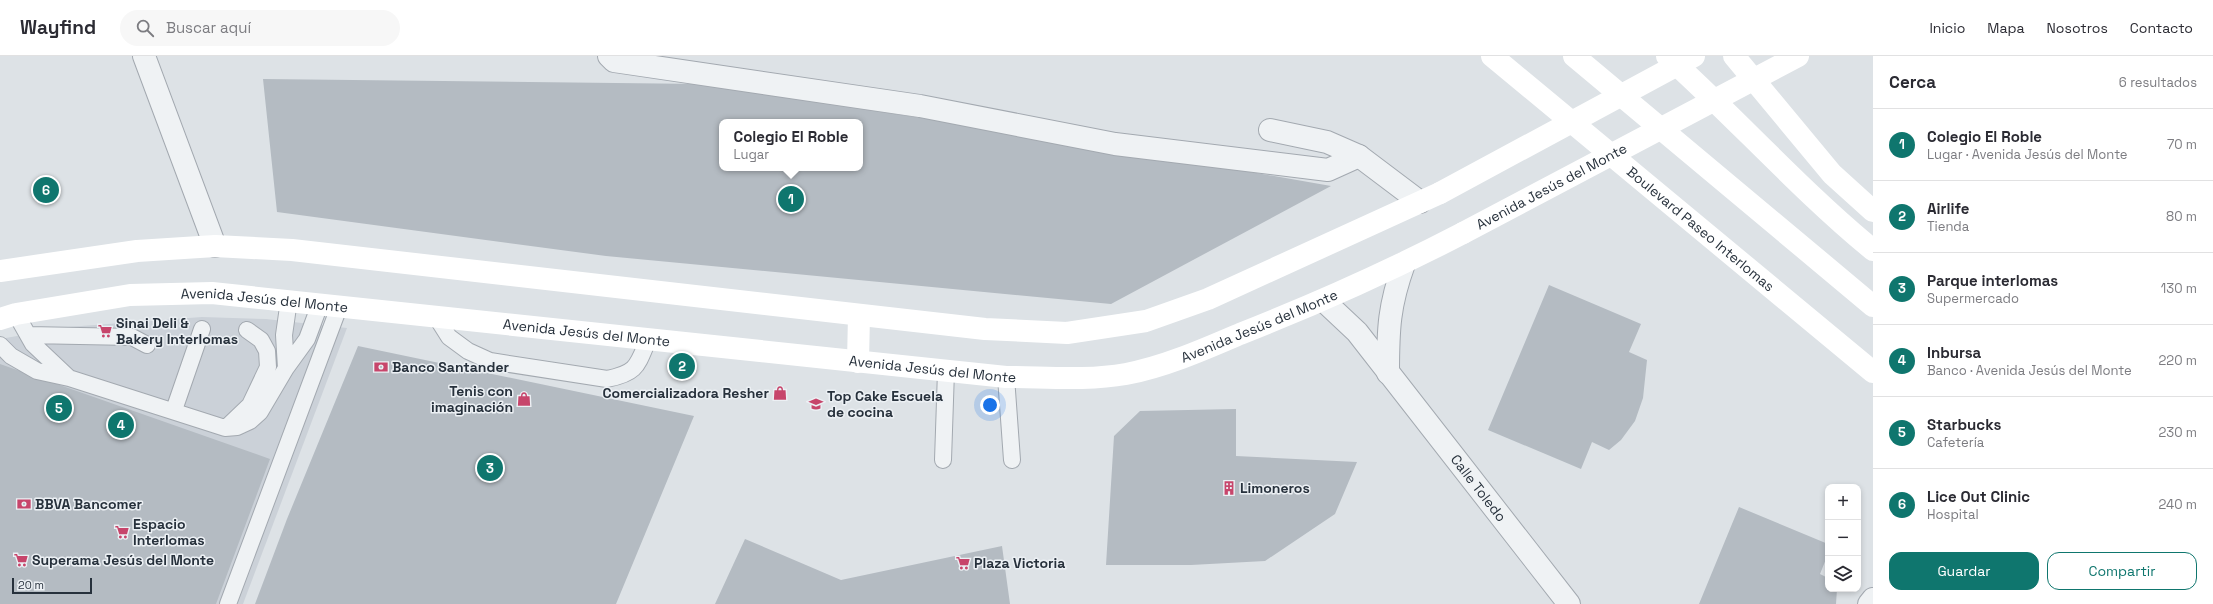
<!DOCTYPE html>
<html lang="es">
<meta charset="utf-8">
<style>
:root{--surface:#fff;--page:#f7f7f7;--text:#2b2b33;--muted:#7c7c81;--line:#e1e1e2;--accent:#0f766e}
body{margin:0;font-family:"Space Grotesk",sans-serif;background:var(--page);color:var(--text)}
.controls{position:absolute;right:12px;bottom:12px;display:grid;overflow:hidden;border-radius:8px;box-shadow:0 2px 6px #0003}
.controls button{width:36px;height:36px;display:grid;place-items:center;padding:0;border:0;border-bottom:1px solid var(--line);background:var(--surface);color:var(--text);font:20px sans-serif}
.scale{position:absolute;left:12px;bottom:10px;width:80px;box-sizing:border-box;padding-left:4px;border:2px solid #27313c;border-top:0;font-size:11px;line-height:14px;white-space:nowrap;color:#27313c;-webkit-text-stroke:3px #ecf0f4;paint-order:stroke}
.you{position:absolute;left:990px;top:349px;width:14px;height:14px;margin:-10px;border:3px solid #fff;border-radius:50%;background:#1a73e8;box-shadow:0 0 0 6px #1a73e833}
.badge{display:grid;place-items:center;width:26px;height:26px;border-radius:50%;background:var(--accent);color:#fff;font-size:13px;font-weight:700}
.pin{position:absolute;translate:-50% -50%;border:2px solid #fff;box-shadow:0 1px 4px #0006}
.popup{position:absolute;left:719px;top:63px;width:144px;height:52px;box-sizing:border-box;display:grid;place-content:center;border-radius:8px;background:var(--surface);filter:drop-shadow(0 1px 3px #0005);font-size:13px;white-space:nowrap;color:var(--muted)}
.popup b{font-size:15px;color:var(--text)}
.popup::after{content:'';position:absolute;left:50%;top:100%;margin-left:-8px;border:8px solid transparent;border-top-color:var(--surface)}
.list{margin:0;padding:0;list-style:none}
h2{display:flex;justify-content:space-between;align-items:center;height:52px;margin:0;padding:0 16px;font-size:17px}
h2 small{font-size:13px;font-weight:400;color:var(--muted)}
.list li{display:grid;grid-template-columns:26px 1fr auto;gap:12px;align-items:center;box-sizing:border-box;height:72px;padding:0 16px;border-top:1px solid var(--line)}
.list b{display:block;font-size:15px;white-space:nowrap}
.list p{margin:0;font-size:13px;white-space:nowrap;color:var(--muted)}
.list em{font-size:13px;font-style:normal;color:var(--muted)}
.actions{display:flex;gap:8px;padding:12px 16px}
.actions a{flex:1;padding:9px 0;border:1px solid var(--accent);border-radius:12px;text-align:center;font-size:14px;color:var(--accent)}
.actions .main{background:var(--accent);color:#fff}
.icon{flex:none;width:22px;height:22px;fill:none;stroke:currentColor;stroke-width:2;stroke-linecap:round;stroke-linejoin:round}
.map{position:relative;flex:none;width:1873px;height:548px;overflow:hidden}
header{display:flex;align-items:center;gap:24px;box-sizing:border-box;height:56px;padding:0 20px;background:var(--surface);border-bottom:1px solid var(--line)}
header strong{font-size:19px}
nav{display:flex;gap:22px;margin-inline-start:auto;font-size:14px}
.search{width:280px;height:36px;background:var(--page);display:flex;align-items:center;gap:10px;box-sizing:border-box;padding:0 14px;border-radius:22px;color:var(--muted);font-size:15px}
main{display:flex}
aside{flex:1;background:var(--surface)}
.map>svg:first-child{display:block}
.built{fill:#cbd1d8}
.building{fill:#b4bbc2;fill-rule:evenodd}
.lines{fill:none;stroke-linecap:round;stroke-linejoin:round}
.service-casing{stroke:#a3a9b0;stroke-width:18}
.minor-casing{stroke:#a3a9b0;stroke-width:24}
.service{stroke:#eff2f4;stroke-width:16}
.minor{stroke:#eff2f4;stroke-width:22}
.secondary{stroke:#fff;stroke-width:22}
.secondary-bridge{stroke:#fff;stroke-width:22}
.labels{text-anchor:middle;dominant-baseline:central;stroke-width:3;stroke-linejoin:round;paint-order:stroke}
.street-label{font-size:14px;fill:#27313c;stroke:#ecf0f4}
.poi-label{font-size:14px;font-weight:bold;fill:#27313c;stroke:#ecf0f4;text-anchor:start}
</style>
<header>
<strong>Wayfind</strong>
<div class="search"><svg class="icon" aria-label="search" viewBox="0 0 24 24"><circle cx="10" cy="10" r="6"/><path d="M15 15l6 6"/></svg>Buscar aquí</div>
<nav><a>Inicio</a><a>Mapa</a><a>Nosotros</a><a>Contacto</a></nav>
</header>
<main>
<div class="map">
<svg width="1873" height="548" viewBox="0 0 1873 548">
<rect width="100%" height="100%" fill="#dde2e6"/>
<!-- built -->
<path class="built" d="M202,261L266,263L347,272L243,548H0V283L68,271Z"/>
<!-- building -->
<path class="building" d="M263,23L702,28L1102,90L1331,130L1111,248L606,200L277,156ZM722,66H860V112H722Z
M1549,229L1641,268L1629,296L1647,304L1643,342L1635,365L1621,384L1609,394L1592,386L1581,413L1488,374Z
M358,290L694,360L616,548H255L287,463Z
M0,308L270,403L216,548H0Z
M1236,353V400L1357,406L1335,458L1265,505L1191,509H1106L1114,380L1140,355Z
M1739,451L1828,488V498L1820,518L1828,522V533H1837L1836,548H1699Z
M745,483L841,524L1002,490L1010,548H715Z"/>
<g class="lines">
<defs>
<path id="service" d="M16,258L33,288L69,322
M437,262L449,281L468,295L490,305L607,323C637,317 637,310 648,284
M28,279L132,281L147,289
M0,289L11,300L37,315L69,322L225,372L237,371L250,365L260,356L286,312L307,283L320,248
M286,312L284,279L289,244
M1006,321L1012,404
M174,354L202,273
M227,371L250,349L268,311L267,295L261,284L247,274
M943,404L946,315
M228,548L339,251"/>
<g id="minor">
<path d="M144,0L215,190"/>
<path d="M609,0L614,5L920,50L1115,88L1328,114L1359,100"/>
<path d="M1270,74L1327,86L1359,100L1420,146"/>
<path id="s1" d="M1324,245L1357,276L1569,548"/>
<path d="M1388,317C1388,273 1389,249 1404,208"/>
<path d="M1869,548L1873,543"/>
</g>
</defs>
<!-- service casing -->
<use href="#service" class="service-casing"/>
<!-- minor casing -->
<use href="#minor" class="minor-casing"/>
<!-- service -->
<use href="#service" class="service"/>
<!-- minor -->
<use href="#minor" class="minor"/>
<!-- secondary -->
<g class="secondary">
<path id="s2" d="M1492,0L1873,316"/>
<path d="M1574,0L1873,250"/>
<path d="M1667,0C1737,63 1800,134 1873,194"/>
<path d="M1734,0L1832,118L1873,155"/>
<path d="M0,215L137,195L215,190L292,194L985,273L1067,277L1146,265L1208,243L1440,137"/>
<path id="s3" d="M0,263L16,258L130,239L212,237L1006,321C1045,321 1087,325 1126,318C1164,311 1205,293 1240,278C1316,248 1390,215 1463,177"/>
<path d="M858,306L859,259"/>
</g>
<!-- secondary-bridge -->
<g class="secondary-bridge">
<path d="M1440,137L1694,0"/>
<path id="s4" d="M1463,177L1798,0"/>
</g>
</g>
<!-- icons -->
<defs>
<symbol id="supermarket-bare" viewBox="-9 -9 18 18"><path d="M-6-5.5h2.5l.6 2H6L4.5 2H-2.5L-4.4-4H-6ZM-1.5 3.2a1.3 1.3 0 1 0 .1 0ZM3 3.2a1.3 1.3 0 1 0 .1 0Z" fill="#c7456b" stroke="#ecf0f4" stroke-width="2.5" paint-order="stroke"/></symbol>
<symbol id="bank-bare" viewBox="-9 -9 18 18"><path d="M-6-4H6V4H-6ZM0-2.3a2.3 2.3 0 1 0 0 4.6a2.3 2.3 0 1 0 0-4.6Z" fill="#c7456b" stroke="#ecf0f4" stroke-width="2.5" paint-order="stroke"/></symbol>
<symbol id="shop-bare" viewBox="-9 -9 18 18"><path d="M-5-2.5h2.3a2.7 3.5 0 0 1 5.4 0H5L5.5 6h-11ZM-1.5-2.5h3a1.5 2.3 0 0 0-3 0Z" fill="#c7456b" stroke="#ecf0f4" stroke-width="2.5" paint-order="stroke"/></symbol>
<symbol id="university-bare" viewBox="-9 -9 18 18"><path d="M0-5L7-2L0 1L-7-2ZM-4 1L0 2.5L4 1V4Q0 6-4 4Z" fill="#c7456b" stroke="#ecf0f4" stroke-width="2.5" paint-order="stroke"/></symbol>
<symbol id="building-bare" viewBox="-9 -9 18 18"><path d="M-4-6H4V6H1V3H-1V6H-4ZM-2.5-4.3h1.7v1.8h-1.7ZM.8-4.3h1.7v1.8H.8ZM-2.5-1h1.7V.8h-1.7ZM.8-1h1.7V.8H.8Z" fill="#c7456b" stroke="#ecf0f4" stroke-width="2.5" paint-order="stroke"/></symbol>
</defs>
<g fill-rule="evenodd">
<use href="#supermarket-bare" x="95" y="265" width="20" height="20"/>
<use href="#bank-bare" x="371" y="301" width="20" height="20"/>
<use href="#shop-bare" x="770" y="327" width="20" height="20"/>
<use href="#shop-bare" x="514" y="333" width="20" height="20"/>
<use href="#university-bare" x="806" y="338" width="20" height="20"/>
<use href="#building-bare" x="1219" y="422" width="20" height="20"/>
<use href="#bank-bare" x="14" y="438" width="20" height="20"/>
<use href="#supermarket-bare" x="112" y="466" width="20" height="20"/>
<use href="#supermarket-bare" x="11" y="494" width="20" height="20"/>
<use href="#supermarket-bare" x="953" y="497" width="20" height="20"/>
</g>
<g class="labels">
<!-- street labels -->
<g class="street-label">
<text stroke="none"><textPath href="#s4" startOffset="100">Avenida Jesús del Monte</textPath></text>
<text stroke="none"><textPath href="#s2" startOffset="271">Boulevard Paseo Interlomas</textPath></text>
<text stroke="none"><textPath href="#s3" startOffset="267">Avenida Jesús del Monte</textPath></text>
<text stroke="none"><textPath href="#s3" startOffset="1275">Avenida Jesús del Monte</textPath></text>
<text stroke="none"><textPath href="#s3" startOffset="591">Avenida Jesús del Monte</textPath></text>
<text stroke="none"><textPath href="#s3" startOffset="939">Avenida Jesús del Monte</textPath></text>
<text stroke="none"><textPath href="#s1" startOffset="243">Calle Toledo</textPath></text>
</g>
<!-- poi labels -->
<g class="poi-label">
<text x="116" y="267">Sinai Deli &amp;<tspan x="116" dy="16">Bakery Interlomas</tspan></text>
<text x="392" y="311">Banco Santander</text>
<text x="513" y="335" text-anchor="end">Tenis con<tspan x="513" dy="16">imaginación</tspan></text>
<text x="769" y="337" text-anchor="end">Comercializadora Resher</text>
<text x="827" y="340">Top Cake Escuela<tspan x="827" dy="16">de cocina</tspan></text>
<text x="1240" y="432">Limoneros</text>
<text x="35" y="448">BBVA Bancomer</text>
<text x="133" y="468">Espacio<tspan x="133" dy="16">Interlomas</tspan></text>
<text x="32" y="504">Superama Jesús del Monte</text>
<text x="974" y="507">Plaza Victoria</text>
</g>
</g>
</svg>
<div class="controls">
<button>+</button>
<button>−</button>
<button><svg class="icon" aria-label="layers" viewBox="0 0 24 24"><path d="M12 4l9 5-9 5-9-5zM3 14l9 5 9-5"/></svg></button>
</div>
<div class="scale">20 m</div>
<div class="you"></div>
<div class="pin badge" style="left:791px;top:143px">1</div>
<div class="popup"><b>Colegio El Roble</b>Lugar</div>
<div class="pin badge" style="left:682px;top:310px">2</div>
<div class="pin badge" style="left:490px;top:412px">3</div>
<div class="pin badge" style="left:121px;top:369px">4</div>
<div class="pin badge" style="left:59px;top:352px">5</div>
<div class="pin badge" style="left:46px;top:134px">6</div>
</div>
<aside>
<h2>Cerca<small>6 resultados</small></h2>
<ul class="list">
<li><span class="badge">1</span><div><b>Colegio El Roble</b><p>Lugar · Avenida Jesús del Monte</p></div><em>70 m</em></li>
<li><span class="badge">2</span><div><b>Airlife</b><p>Tienda</p></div><em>80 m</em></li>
<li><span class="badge">3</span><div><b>Parque interlomas</b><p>Supermercado</p></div><em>130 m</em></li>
<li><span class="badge">4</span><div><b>Inbursa</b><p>Banco · Avenida Jesús del Monte</p></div><em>220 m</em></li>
<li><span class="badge">5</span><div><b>Starbucks</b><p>Cafetería</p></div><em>230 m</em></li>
<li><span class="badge">6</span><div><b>Lice Out Clinic</b><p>Hospital</p></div><em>240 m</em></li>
</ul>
<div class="actions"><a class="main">Guardar</a><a>Compartir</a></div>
</aside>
</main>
